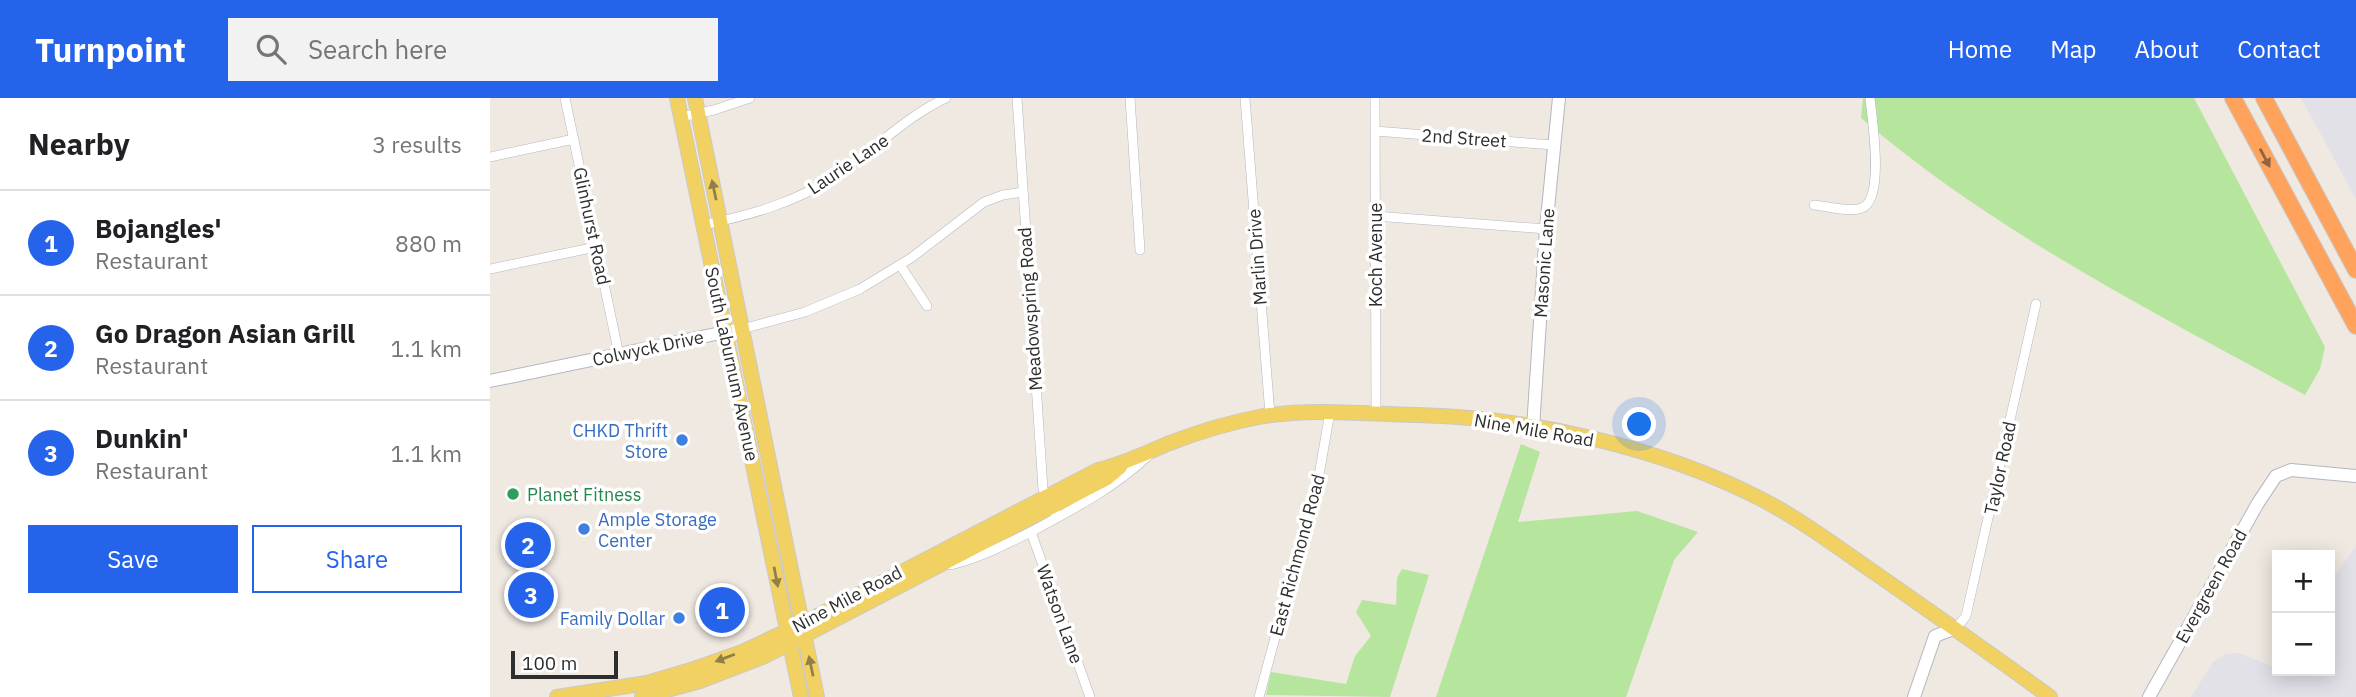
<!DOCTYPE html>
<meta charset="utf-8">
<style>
:root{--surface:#fff;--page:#f2f2f2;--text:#202124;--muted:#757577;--line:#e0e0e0;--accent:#2563eb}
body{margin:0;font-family:"IBM Plex Sans",sans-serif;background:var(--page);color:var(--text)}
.controls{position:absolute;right:21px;bottom:21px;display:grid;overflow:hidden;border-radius:0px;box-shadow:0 4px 18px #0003}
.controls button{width:63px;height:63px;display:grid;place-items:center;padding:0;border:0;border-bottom:2px solid var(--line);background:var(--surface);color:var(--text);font:35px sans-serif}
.scale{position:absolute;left:21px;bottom:18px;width:107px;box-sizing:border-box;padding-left:7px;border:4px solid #2e2e2e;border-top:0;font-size:19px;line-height:24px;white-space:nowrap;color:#2e2e2e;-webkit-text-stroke:5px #fff;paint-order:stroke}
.you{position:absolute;left:1150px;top:327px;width:24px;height:24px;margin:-18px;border:5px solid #fff;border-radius:50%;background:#1a73e8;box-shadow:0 0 0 10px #1a73e833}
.badge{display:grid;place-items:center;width:46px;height:46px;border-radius:50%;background:var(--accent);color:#fff;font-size:23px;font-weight:700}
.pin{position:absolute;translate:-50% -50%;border:4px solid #fff;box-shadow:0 2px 7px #0006}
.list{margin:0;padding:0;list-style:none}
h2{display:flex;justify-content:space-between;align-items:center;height:91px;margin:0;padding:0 28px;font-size:30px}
h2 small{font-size:23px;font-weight:400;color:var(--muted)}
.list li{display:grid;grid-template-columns:46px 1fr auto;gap:21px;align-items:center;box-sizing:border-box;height:105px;padding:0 28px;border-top:2px solid var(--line)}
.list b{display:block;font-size:26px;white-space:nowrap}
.list p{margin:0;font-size:23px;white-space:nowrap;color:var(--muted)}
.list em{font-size:23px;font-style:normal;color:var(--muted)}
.actions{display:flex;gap:14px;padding:21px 28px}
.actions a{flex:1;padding:16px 0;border:2px solid var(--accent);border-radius:0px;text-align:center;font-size:24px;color:var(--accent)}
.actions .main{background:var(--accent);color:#fff}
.icon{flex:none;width:38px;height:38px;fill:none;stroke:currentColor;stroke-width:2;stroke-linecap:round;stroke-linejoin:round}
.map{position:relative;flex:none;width:1866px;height:599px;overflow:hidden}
header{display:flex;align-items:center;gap:42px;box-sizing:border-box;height:98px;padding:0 35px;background:var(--accent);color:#fff}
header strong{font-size:33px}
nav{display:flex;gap:38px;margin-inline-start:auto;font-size:24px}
.search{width:490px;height:63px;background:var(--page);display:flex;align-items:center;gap:18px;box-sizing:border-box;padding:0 24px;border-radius:0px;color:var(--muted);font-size:26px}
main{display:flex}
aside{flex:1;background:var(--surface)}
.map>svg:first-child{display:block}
.industrial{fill:#e3e1e8}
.green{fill:#b6e59e}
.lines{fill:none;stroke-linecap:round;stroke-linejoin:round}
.street-casing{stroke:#b4b7c1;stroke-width:10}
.secondary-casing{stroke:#b4b7c1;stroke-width:14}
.primary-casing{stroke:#c9c9c9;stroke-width:16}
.highway-casing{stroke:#c9c9c9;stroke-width:18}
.street{stroke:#fff;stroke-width:9}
.secondary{stroke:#fff;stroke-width:12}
.primary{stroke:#f2d163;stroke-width:14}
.highway{stroke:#ffa35c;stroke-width:16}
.oneway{fill:#8c6343}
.oneway2{fill:#908048}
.shop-dot{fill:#3f7fe0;stroke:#fff;stroke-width:2.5}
.leisure-dot{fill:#2e9e5b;stroke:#fff;stroke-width:2.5}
.labels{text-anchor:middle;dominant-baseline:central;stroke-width:7;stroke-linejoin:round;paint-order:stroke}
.street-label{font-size:18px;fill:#2e2e2e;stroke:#fff}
.shop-label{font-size:18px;fill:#366cbe;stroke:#fff;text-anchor:end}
.leisure-label{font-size:18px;fill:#27864d;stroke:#fff;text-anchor:start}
</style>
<header>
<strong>Turnpoint</strong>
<div class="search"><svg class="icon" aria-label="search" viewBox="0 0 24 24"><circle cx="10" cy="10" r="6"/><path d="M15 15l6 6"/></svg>Search here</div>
<nav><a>Home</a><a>Map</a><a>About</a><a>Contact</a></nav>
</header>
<main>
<aside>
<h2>Nearby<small>3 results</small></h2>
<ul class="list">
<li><span class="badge">1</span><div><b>Bojangles'</b><p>Restaurant</p></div><em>880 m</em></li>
<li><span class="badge">2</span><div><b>Go Dragon Asian Grill</b><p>Restaurant</p></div><em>1.1 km</em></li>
<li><span class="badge">3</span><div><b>Dunkin'</b><p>Restaurant</p></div><em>1.1 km</em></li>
</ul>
<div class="actions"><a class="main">Save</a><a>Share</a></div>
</aside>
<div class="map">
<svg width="1866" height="599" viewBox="0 0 1866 599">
<rect width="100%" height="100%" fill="#efe9e1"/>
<!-- industrial -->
<path class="industrial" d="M1811,0H1866V101Z
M1866,448V599H1701L1723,564L1736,556L1749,555L1787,570V573H1840V484Z"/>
<!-- green -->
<path class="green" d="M1373,0H1704L1835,249L1830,271L1815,297C1662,213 1504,134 1371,20Z
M1031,346L1050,354L1028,424L1147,413L1208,434L1184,462L1136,599H946Z
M912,471L939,477L900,599L776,597L781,574L856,586L865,558L881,538L866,514L872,502L906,507L907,480Z"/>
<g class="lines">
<defs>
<path id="street" d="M75,0L129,257
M527,0L553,391L567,419
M640,0L650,152
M755,0L780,317
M885,0L886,315
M191,19L224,12L260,0
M885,33L1063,47
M0,59L84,41
M1324,107C1337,108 1359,115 1372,110C1395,101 1382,21 1380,0
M885,118L1056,131
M213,127C260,117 305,105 345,78C382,54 415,19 456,0
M410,167L437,208
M0,171L106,149
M252,231L315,214L370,191L421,160L494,104L513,97L533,94
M541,434L600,599
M461,467C493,459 521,444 550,429C589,408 626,388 658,358
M1466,530L1476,518L1546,206
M769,599L829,377L840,314"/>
<path id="secondary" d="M0,283L245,232
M1043,330L1056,131L1069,0
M1424,599L1445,538L1466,530
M1659,599L1768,405L1786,378L1801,372L1866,378"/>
<path id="primary" d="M187,0L311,599
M205,0L327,599
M67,599L157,585L201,572L252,554L312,526L608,372C633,366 654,356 677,346C708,334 741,324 774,318C825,310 875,316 926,317C1038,319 1173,350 1273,402C1313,423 1350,451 1388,477C1445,517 1503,557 1560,599
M152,599L210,583L275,558L617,380L630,369"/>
<path id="highway" d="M1743,0L1866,228
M1774,0L1866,172"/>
</defs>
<!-- street casing -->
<use href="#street" class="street-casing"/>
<!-- secondary casing -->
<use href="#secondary" class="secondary-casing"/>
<!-- primary casing -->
<use href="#primary" class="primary-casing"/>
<!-- highway casing -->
<use href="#highway" class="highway-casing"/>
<!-- street -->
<use href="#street" class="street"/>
<!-- secondary -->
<use href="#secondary" class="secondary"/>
<!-- primary -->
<use href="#primary" class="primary"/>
<!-- highway -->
<use href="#highway" class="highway"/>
</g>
<!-- one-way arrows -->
<defs><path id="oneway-solid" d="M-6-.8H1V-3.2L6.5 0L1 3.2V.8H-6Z" transform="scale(1.75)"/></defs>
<use class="oneway" href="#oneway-solid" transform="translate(1775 60) rotate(62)"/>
<g class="oneway2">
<use href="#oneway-solid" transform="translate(224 92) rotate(-102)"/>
<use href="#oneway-solid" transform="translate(286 479) rotate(79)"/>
<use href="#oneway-solid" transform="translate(235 560) rotate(159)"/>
<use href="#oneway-solid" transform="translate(321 568) rotate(-102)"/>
</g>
<!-- markers -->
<g class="shop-dot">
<circle cx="192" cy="342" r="7"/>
<circle cx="94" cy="431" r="7"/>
<circle cx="189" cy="520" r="7"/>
</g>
<circle class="leisure-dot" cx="23" cy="396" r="7"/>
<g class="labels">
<!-- street labels -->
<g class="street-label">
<text transform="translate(974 40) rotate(4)">2nd Street</text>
<text transform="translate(358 66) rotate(-34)">Laurie Lane</text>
<text transform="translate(102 128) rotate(78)">Glinhurst Road</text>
<text transform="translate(885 157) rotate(-90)">Koch Avenue</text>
<text transform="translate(767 159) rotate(-94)">Marlin Drive</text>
<text transform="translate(1054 165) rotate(-86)">Masonic Lane</text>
<text transform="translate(540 211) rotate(-94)">Meadowspring Road</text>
<text transform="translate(158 250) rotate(-12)">Colwyck Drive</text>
<text transform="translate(242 266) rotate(78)">South Laburnum Avenue</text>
<text transform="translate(1044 332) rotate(10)">Nine Mile Road</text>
<text transform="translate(1510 370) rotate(-78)">Taylor Road</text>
<text transform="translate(807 457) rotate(-75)">East Richmond Road</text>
<text transform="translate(1721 488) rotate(-61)">Evergreen Road</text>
<text transform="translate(357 501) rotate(-28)">Nine Mile Road</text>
<text transform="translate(570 516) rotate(70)">Watson Lane</text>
</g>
<!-- shop labels -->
<g class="shop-label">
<text x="178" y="332">CHKD Thrift<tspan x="178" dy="21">Store</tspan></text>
<text x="108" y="421" text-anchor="start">Ample Storage<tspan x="108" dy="21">Center</tspan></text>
<text x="175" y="520">Family Dollar</text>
</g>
<!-- leisure labels -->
<g class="leisure-label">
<text x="37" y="396">Planet Fitness</text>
</g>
</g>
</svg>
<div class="controls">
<button>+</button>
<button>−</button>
</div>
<div class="scale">100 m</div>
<div class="you"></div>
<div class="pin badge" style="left:232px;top:512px">1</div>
<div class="pin badge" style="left:38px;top:447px">2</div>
<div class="pin badge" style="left:41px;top:497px">3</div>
</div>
</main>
